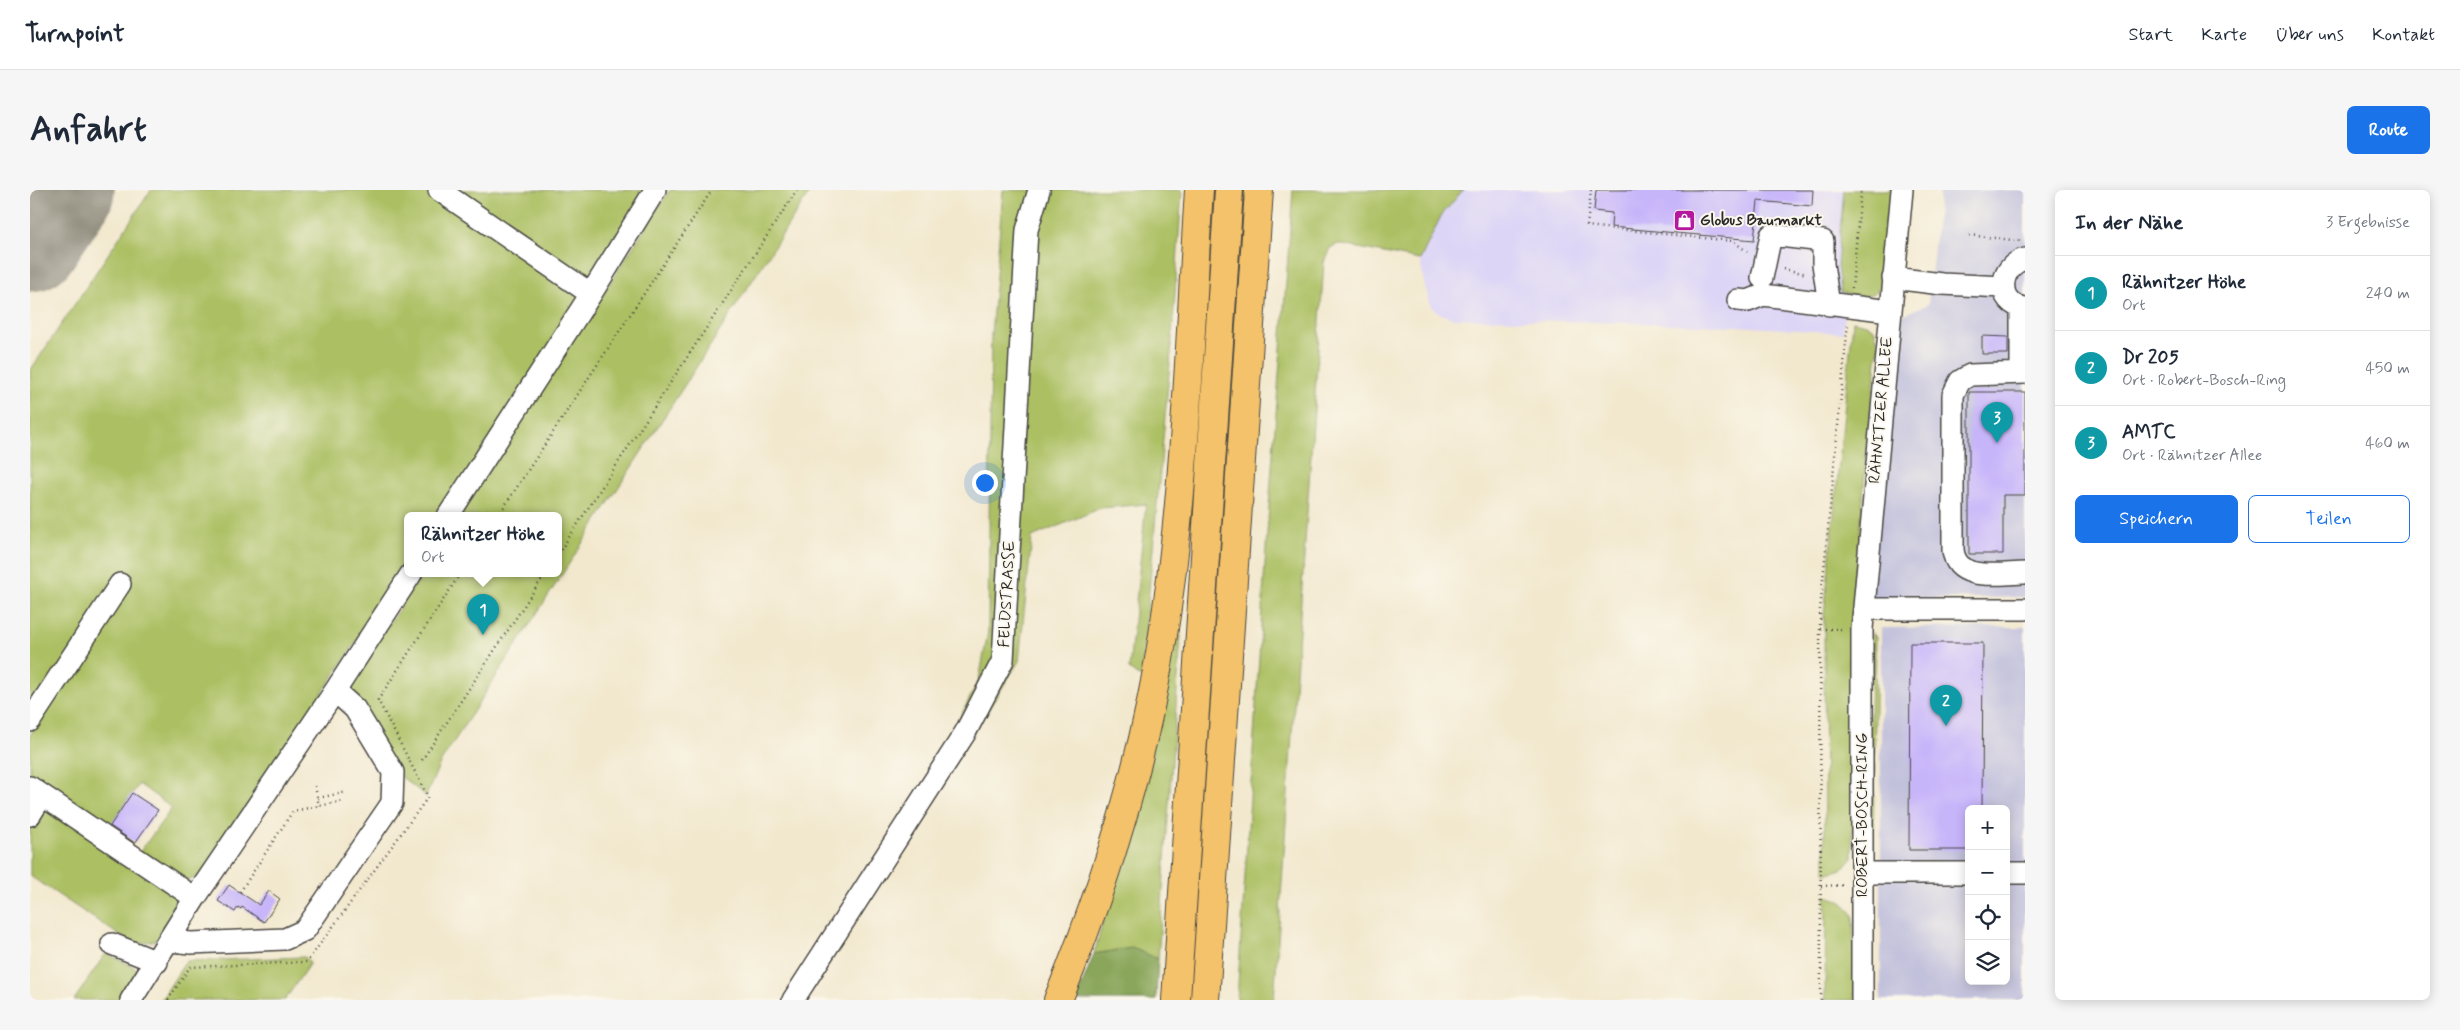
<!DOCTYPE html>
<html lang="de">
<meta charset="utf-8">
<style>
:root{--surface:#fff;--page:#f6f6f7;--text:#1f2937;--muted:#747a83;--line:#e0e1e3;--accent:#1a73e8}
body{margin:0;font-family:Mynerve,sans-serif;background:var(--page);color:var(--text)}
.controls{position:absolute;right:15px;bottom:15px;display:grid;overflow:hidden;border-radius:8px;box-shadow:0 2px 12px #0003}
.controls button{width:45px;height:45px;display:grid;place-items:center;padding:0;border:0;border-bottom:1px solid var(--line);background:var(--surface);color:var(--text);font:25px sans-serif}
.you{position:absolute;left:954px;top:292px;width:18px;height:18px;margin:-12px;border:4px solid #fff;border-radius:50%;background:#1a73e8;box-shadow:0 0 0 8px #1a73e833}
.badge{display:grid;place-items:center;width:32px;height:32px;border-radius:50%;background:var(--accent);color:#fff;font-size:16px;font-weight:700}
.pin{position:absolute;translate:-50% -41px;filter:drop-shadow(0 1px 2px #0008)}
.pin::after{content:'';position:absolute;top:26px;width:18px;height:15px;background:inherit;clip-path:polygon(0 0,100% 0,50% 100%)}
.popup{position:absolute;left:374px;top:322px;width:158px;height:65px;box-sizing:border-box;display:grid;place-content:center;border-radius:8px;background:var(--surface);filter:drop-shadow(0 1px 4px #0005);font-size:16px;white-space:nowrap;color:var(--muted)}
.popup b{font-size:19px;color:var(--text)}
.popup::after{content:'';position:absolute;left:50%;top:100%;margin-left:-10px;border:10px solid transparent;border-top-color:var(--surface)}
.list{margin:0;padding:0;list-style:none}
h2{display:flex;justify-content:space-between;align-items:center;height:65px;margin:0;padding:0 20px;font-size:21px}
h2 small{font-size:16px;font-weight:400;color:var(--muted)}
.list li{display:grid;grid-template-columns:32px 1fr auto;gap:15px;align-items:center;box-sizing:border-box;height:75px;padding:0 20px;border-top:1px solid var(--line)}
.list b{display:block;font-size:19px;white-space:nowrap}
.list p{margin:0;font-size:16px;white-space:nowrap;color:var(--muted)}
.list em{font-size:16px;font-style:normal;color:var(--muted)}
.actions{display:flex;gap:10px;padding:15px 20px}
.actions a{flex:1;padding:11px 0;border:1px solid var(--accent);border-radius:8px;text-align:center;font-size:18px;color:var(--accent)}
.actions .main{background:var(--accent);color:#fff}
.icon{flex:none;width:28px;height:28px;fill:none;stroke:currentColor;stroke-width:2;stroke-linecap:round;stroke-linejoin:round}
.map{position:relative;flex:none;width:1995px;height:810px;overflow:hidden;border-radius:8px}
header{display:flex;align-items:center;gap:30px;box-sizing:border-box;height:70px;padding:0 25px;background:var(--surface);border-bottom:1px solid var(--line)}
header strong{font-size:24px}
nav{display:flex;gap:28px;margin-inline-start:auto;font-size:18px}
.intro{display:flex;align-items:center;justify-content:space-between;box-sizing:border-box;height:120px;padding:0 30px}
h1{margin:0;font-size:35px}
.button{padding:12px 22px;border-radius:8px;background:var(--accent);color:#fff;font-size:18px;font-weight:700}
main{display:flex;gap:30px;padding:0 30px}
aside{flex:1;background:var(--surface);border-radius:8px;box-shadow:0 2px 12px #0003}
.map>svg:first-child{display:block}
.built{fill:#ddd5f6}
.industrial{fill:#c2c1dc;fill-rule:evenodd}
.green{fill:#acc064;stroke:#6c7648}
.forest{fill:#89a65a;stroke:#5a6842}
.lines{fill:none;stroke-linecap:round;stroke-linejoin:round}
.runway{stroke:#8e8a7c;stroke-width:99}
.building{fill:#c7b5fa}
.minor-casing{stroke:#494743;stroke-width:24}
.highway-casing{stroke:#494743;stroke-width:30}
.path{stroke:#494743;stroke-width:2.5;stroke-dasharray:1 4;stroke-linecap:butt}
.minor{stroke:#fff;stroke-width:21}
.highway{stroke:#f3c26a;stroke-width:28}
.labels{text-anchor:middle;dominant-baseline:central;stroke-width:4;stroke-linejoin:round;paint-order:stroke}
.poi-label{font-size:16px;font-weight:bold;fill:#2b2b2b;stroke:#fbf7ec;text-anchor:start}
.street-label{font-size:16px;fill:#2b2b2b;stroke:#fbf7ec}
</style>
<header>
<strong>Turnpoint</strong>
<nav><a>Start</a><a>Karte</a><a>Über uns</a><a>Kontakt</a></nav>
</header>
<div class="intro"><h1>Anfahrt</h1><a class="button">Route</a></div>
<main>
<div class="map">
<svg width="1995" height="810" viewBox="0 0 1995 810">
<rect width="100%" height="100%" fill="#fbf7ec"/>
<filter id="ink" filterUnits="userSpaceOnUse"><feTurbulence type="fractalNoise" baseFrequency=".02" numOctaves="2"/><feDisplacementMap in="SourceGraphic" scale="10" xChannelSelector="R" yChannelSelector="G"/><feConvolveMatrix kernelMatrix="1 2 1 2 8 2 1 2 1" color-interpolation-filters="sRGB"/></filter>
<filter id="wash" filterUnits="userSpaceOnUse"><feTurbulence type="fractalNoise" baseFrequency=".0096" numOctaves="4" result="noise"/><feDisplacementMap in="SourceGraphic" scale="20" xChannelSelector="R" yChannelSelector="G"/><feGaussianBlur stdDeviation="1.12" result="paint"/><feColorMatrix in="noise" values="0 0 0 0 0 0 0 0 0 0 0 0 0 0 0 0 0 1.4 0 .05"/><feComposite in="paint" operator="in"/></filter>
<g filter="url(#wash)">
<rect width="100%" height="100%" fill="#f2e8ce"/>
<!-- built -->
<path class="built" d="M1433,0H1814L1807,75L1814,128L1813,143L1706,136L1423,128L1411,124L1401,117L1394,93L1390,70L1411,26Z"/>
<!-- industrial -->
<path class="industrial" d="M1910,0H1995V407L1839,410L1865,128L1898,114Z
M1995,437V810H1851V438ZM1939,619H1976V791H1939Z"/>
<!-- green -->
<path class="green" d="M121,0H620L409,326H378V373L172,685C148,699 129,677 109,663L142,618L109,594L75,643L0,593V545L100,397L0,513V181Z
M640,0H781L410,573L396,606L369,585L318,497L392,384H528V326H429Z
M973,0H1152L1141,162L1111,488L1099,479L1116,314L1071,318L1002,347L989,471L775,810L901,583L949,490L958,442L961,145Z
M1263,0H1433L1411,26L1390,70L1308,54L1300,58L1294,72L1244,810H1207L1237,343Z
M1814,0H1865L1855,93C1842,109 1829,108 1810,102L1807,75Z
M1823,131L1836,134L1844,139L1849,154L1838,245L1825,408L1822,669C1814,679 1808,682 1795,683L1794,426Z
M1842,443L1846,447L1843,659L1837,649Z
M1151,445L1128,769L1102,758L1064,764L1093,660L1145,446Z
M19,614L145,704C154,721 137,736 128,750L107,754L89,745L0,686V632Z
M1796,706C1809,709 1816,713 1823,725L1825,810H1795Z
M76,763L109,780L95,810H44Z
M275,767L280,773L255,810H131L156,771Z"/>
<!-- forest -->
<path class="forest" d="M1102,758L1128,769L1126,810H1046L1064,764Z"/>
<g class="lines">
<!-- runway -->
<path class="runway" d="M0,52L35,0"/>
</g>
<g id="blocks">
<!-- building -->
<path class="building" d="M1566,0H1783L1782,16L1728,11L1724,50L1581,37L1582,23L1564,21Z
M1952,146L1978,147V164H1952Z
M1939,202H1995V305H1973V364H1939Z
M1880,453H1953L1952,619H1939V660H1879Z
M102,603L128,620L105,653L80,636Z
M199,695L229,715L239,701L250,709L234,732L212,717L211,719L208,717L205,722L188,711Z"/>
</g>
</g>
<g filter="url(#ink)">
<use href="#blocks" fill-opacity="0" stroke="#494743" stroke-width="1"/>
<g class="lines">
<defs>
<path id="minor" d="M409,0L561,104
M1995,69C1968,76 1965,114 1995,118
M1732,88L1741,45L1793,51V74L1799,115
M1863,88L1912,94L1974,97
M1708,110L1718,111L1733,105L1860,121
M1991,118V183
M1995,183L1940,185L1930,191L1923,205V360C1927,393 1970,383 1995,383
M418,326L561,104L625,0
M1834,419H1995
M0,531L90,394
M0,597L165,708
M0,625L12,606
M1832,683H1939
M1976,683H1995
M139,751L161,753L255,749L275,740L362,613L363,582L325,519L305,501
M82,754L127,772
M101,810L165,708L305,501L381,384
M763,810L935,543L973,470L997,40L1009,0
M1832,810V439L1872,0"/>
<path id="highway" d="M1028,810C1067,714 1099,618 1120,517C1155,348 1158,172 1169,0
M1146,810L1199,0
M1175,810L1229,0"/>
</defs>
<!-- minor casing -->
<use href="#minor" class="minor-casing"/>
<!-- highway casing -->
<use href="#highway" class="highway-casing"/>
<!-- path -->
<path class="path" d="M1561,0L1557,36L1703,51L1719,63
M1939,45L1991,51
M1753,79L1777,84
M1822,98L1831,0
M468,326L682,0
M528,364L767,0
M1790,439H1815
M392,570L515,384
M285,596L289,616
M288,608L317,602
M1791,696L1815,695
M210,702L263,621L314,611
M138,810L160,777L277,772L398,607L348,510L430,384
M1791,810L1790,420L1818,133"/>
<!-- minor -->
<use href="#minor" class="minor"/>
<!-- highway -->
<use href="#highway" class="highway"/>
</g>
</g>
<!-- icons -->
<defs>
<symbol id="shop-square" viewBox="-11 -11 22 22"><rect x="-9" y="-9" width="18" height="18" rx="4" fill="#b5179e" stroke="#fbf7ec"/><path d="M-5-2.5h2.3a2.7 3.5 0 0 1 5.4 0H5L5.5 6h-11ZM-1.5-2.5h3a1.5 2.3 0 0 0-3 0Z" fill="#fff"/></symbol>
</defs>
<g fill-rule="evenodd">
<use href="#shop-square" x="1642" y="18" width="25" height="25"/>
</g>
<g class="labels">
<!-- poi labels -->
<g class="poi-label">
<text x="1670" y="30">Globus Baumarkt</text>
</g>
<!-- street labels -->
<g class="street-label">
<text transform="translate(1851 220) rotate(-85)">RÄHNITZER ALLEE</text>
<text transform="translate(977 404) rotate(-87)">FELDSTRASSE</text>
<text transform="translate(1832 625) rotate(-90)">ROBERT-BOSCH-RING</text>
</g>
</g>
</svg>
<div class="controls">
<button>+</button>
<button>−</button>
<button><svg class="icon" aria-label="locate" viewBox="0 0 24 24"><circle cx="12" cy="12" r="6"/><path d="M12 2v4M12 18v4M2 12h4M18 12h4"/></svg></button>
<button><svg class="icon" aria-label="layers" viewBox="0 0 24 24"><path d="M12 4l9 5-9 5-9-5zM3 14l9 5 9-5"/></svg></button>
</div>
<div class="you"></div>
<div class="pin badge" style="left:453px;top:445px;background:#0f9aa8">1</div>
<div class="popup"><b>Rähnitzer Höhe</b>Ort</div>
<div class="pin badge" style="left:1916px;top:536px;background:#0f9aa8">2</div>
<div class="pin badge" style="left:1967px;top:253px;background:#0f9aa8">3</div>
</div>
<aside>
<h2>In der Nähe<small>3 Ergebnisse</small></h2>
<ul class="list">
<li><span class="badge" style="background:#0f9aa8">1</span><div><b>Rähnitzer Höhe</b><p>Ort</p></div><em>240 m</em></li>
<li><span class="badge" style="background:#0f9aa8">2</span><div><b>Dr 205</b><p>Ort · Robert-Bosch-Ring</p></div><em>450 m</em></li>
<li><span class="badge" style="background:#0f9aa8">3</span><div><b>AMTC</b><p>Ort · Rähnitzer Allee</p></div><em>460 m</em></li>
</ul>
<div class="actions"><a class="main">Speichern</a><a>Teilen</a></div>
</aside>
</main>
